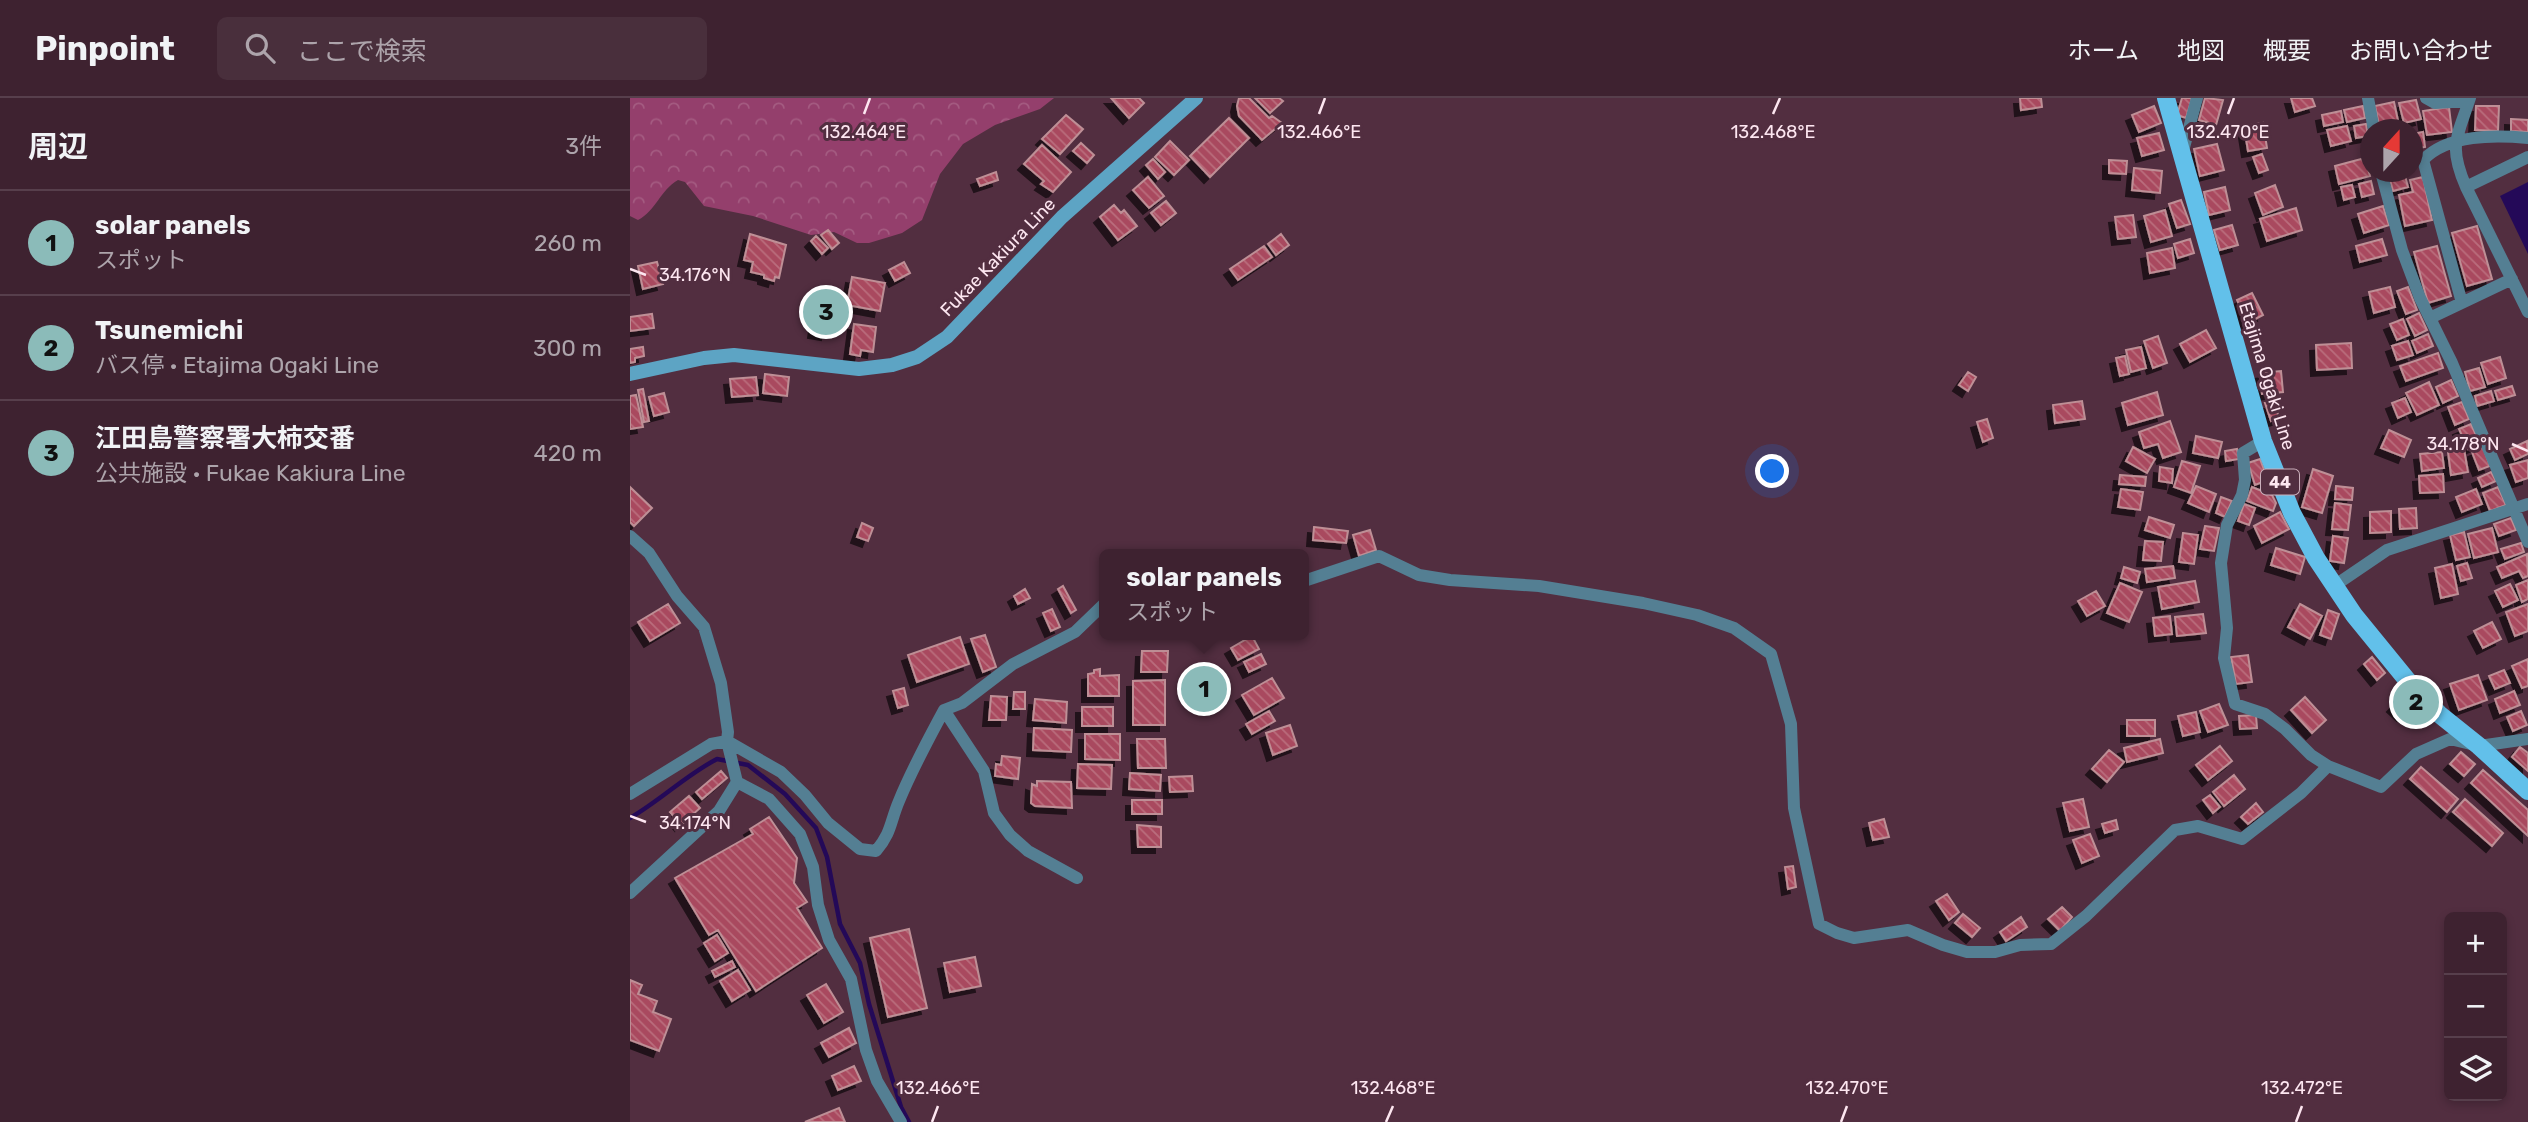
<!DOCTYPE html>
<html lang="ja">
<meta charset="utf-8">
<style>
:root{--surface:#3e2230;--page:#492f3c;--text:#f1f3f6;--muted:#ada4ab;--line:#573f4c;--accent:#8bbbb9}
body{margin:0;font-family:Rubik,"Noto Sans JP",sans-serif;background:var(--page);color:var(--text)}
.controls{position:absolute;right:21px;bottom:21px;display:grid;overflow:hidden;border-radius:10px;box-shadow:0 4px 10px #0003}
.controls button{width:63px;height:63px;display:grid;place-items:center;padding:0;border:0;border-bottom:2px solid var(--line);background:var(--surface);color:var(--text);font:35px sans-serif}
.compass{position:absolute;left:1730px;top:21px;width:63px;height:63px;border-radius:50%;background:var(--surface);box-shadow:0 4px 10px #0003;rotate:21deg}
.you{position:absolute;left:1143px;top:374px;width:24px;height:24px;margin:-18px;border:5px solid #fff;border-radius:50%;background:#1a73e8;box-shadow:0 0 0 10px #1a73e833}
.badge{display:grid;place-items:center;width:46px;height:46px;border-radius:50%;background:var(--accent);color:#111;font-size:23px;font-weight:700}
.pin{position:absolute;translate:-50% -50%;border:4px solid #fff;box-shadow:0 2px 7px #0006}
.popup{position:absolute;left:469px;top:451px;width:210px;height:91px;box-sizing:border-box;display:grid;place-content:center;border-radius:10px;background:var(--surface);filter:drop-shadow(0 2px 5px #0005);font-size:23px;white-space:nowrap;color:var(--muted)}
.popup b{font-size:26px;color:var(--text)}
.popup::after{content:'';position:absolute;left:50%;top:100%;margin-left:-14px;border:14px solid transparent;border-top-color:var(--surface)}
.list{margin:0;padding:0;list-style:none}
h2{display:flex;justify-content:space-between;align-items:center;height:91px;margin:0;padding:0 28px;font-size:30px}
h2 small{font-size:23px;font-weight:400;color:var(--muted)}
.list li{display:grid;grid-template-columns:46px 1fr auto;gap:21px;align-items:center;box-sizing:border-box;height:105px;padding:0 28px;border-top:2px solid var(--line)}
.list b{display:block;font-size:26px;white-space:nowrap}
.list p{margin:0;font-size:23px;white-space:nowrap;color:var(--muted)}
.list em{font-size:23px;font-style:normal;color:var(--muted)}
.icon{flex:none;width:38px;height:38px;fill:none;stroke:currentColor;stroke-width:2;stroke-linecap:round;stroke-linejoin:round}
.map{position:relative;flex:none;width:1898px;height:1024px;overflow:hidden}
header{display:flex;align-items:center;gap:42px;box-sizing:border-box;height:98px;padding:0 35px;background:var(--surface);border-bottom:2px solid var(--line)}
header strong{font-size:33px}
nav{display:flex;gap:38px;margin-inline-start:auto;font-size:24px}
.search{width:490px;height:63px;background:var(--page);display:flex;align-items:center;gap:18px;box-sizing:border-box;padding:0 24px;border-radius:10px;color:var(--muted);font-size:26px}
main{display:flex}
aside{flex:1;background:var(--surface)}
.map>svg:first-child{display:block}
.forest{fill:url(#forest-crowns)}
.water{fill:#240958}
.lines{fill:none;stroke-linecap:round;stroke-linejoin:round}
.stream{stroke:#240958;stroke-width:4.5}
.building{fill:url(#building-back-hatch);stroke:#be8f96;stroke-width:2;filter:url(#shadow)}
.minor{stroke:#547f93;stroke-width:12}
.secondary{stroke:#5da4c4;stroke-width:14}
.primary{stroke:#62c0ea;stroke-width:18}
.ticks{fill:none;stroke:#fde6f0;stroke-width:2.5}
.labels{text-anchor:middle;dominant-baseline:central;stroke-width:6;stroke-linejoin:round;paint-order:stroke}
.shield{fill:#522e40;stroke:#caafbb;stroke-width:2}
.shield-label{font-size:16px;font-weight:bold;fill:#fde6f0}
.street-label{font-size:18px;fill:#fde6f0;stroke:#522e40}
.ticks-label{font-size:18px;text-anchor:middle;fill:#fde6f0;stroke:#522e40;stroke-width:6;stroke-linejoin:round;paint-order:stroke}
</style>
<header>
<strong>Pinpoint</strong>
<div class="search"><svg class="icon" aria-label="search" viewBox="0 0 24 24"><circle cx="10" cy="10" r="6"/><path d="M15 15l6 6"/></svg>ここで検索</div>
<nav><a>ホーム</a><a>地図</a><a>概要</a><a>お問い合わせ</a></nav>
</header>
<main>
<aside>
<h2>周辺<small>3件</small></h2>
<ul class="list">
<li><span class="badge">1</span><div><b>solar panels</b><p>スポット</p></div><em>260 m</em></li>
<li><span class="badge">2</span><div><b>Tsunemichi</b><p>バス停 · Etajima Ogaki Line</p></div><em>300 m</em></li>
<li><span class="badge">3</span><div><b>江田島警察署大柿交番</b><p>公共施設 · Fukae Kakiura Line</p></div><em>420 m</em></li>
</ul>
</aside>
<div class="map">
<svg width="1898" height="1024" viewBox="0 0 1898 1024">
<defs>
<pattern id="forest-crowns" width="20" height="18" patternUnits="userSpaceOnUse" patternTransform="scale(1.75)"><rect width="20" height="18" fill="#943f6c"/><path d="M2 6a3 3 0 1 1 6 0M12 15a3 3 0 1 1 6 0" fill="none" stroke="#a45b81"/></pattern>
<pattern id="building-back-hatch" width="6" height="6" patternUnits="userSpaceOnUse" patternTransform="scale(1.75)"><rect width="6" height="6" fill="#a94a5e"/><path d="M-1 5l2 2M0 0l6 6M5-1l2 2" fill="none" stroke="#ba6d7d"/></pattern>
<filter id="shadow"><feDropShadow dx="-6" dy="6" stdDeviation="0" flood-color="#0009"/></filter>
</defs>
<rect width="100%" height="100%" fill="#522e40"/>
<!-- forest -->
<path class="forest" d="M0,0H424L410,11L365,27L333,46L310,76L292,122L272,135L239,145H227L204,134L181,137L123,118L74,108L55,84L48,82C30,92 26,113 8,122L0,118Z"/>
<!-- water -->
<path class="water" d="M1898,84V156L1870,98Z"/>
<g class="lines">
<!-- stream -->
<path class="stream" d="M0,720C31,702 56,677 87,661L118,667L155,696L186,730L197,759L210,826L230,865L239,906L271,1009L279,1024"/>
</g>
<!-- building -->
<path class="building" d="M481,0H509L514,5L499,20Z
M609,0H619L639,20L642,18L652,25L632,42L609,18L607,8Z
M625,0H649L653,3L640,15Z
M1390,0H1411L1412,9L1391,12Z
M1552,0H1562L1556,20L1547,17Z
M1575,0L1593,2L1586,27L1569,22Z
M1661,0H1682L1685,8L1665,14Z
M1786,2L1791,21L1774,25L1769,5Z
M1764,4L1770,32H1750L1745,8Z
M1524,8L1531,25L1509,34L1502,17Z
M1733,8L1735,20L1717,24L1714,12Z
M1846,8H1869L1868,33L1845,32Z
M1819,9L1822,34L1797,37L1793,13Z
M1711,13L1713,24L1694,28L1692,17Z
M436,17L453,31L430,56L412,41Z
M599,20L619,40L580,79L560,58Z
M1881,21L1898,22V34L1881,33Z
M1633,25L1637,50L1618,53L1614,28Z
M1736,26L1738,38L1726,40L1724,28Z
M1717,28L1721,43L1701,48L1697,32Z
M1793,34L1795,49L1783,51V36Z
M1529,35L1534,52L1512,58L1507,40Z
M540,43L559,62L544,77L525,59Z
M451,45L464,57L457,65L443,53Z
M1587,46L1594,72L1570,78L1564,51Z
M412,47L441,74L423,94L411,86L414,83L394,66Z
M1632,56L1638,72L1629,75L1623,59Z
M1735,60L1740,78L1709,86L1705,68Z
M523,61L535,74L528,81L516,67Z
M1479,62L1497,63L1496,76L1479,75Z
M1504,70L1532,73L1530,95L1502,92Z
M366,74L368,82L350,88L347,81Z
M1758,74H1774L1778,89L1763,93Z
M518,79L534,98L519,110L503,92Z
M1793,79L1802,122L1775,128L1769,97L1783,94L1780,82Z
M1741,83L1744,96L1732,99L1729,86Z
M1645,87L1653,109L1633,117L1625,95Z
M1722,87L1725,99L1714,102L1711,89Z
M1595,89L1600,112L1579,117L1574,94Z
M1551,102L1560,126L1547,130L1539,106Z
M536,103L546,115L531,127L521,115Z
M484,107L491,115L494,112L507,128L488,142L470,119Z
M1753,108L1759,127L1734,135L1728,116Z
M1666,110L1672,132L1637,143L1630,121Z
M1535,112L1542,138L1521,144L1514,118Z
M1503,117L1506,139L1488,141L1485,119Z
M1602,127L1608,147L1590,152L1584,132Z
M1847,128L1862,181L1837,188L1822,135Z
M198,132L209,145L202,151L191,137Z
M120,136L156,147L149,180L145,179L144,183L134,180V177L121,174L123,164L114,162Z
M651,136L659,147L646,157L638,146Z
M186,138L198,150L192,156L181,143Z
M1560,141L1564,155L1548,160L1544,146Z
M1752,141L1757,157L1730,164L1726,148Z
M634,148L642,159L608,182L600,171Z
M1807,148L1821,198L1798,205L1784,154Z
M1542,150L1545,170L1520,175L1517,155Z
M27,164L33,186L13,191L8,168Z
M274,164L280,175L265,183L259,172Z
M222,179L255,185L250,213L217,207Z
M1760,189L1765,209L1744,215L1739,194Z
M1778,189L1787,212L1776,216L1767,193Z
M1622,195L1633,217L1618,225L1607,202Z
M190,196L203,198L197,236L184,234Z
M1789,215L1797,232L1785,238L1777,221Z
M22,216L24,230L0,233V219Z
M1773,221L1779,237L1767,242L1760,226Z
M224,226L246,229L243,254L231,252L230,258L220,256Z
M1576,232L1586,250L1560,264L1550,246Z
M1798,236L1803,248L1787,255L1782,243Z
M1528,238L1537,265L1523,270L1514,243Z
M1778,243L1783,257L1767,262L1762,248Z
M1721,245L1722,270L1687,272L1686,247Z
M13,249L14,258L5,260V264L0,265V251Z
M1511,249L1516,270L1501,274L1496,252Z
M1808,255L1813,270L1776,283L1770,268Z
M1495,258L1499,276L1490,278L1486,260Z
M1870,259L1876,280L1858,286L1851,265Z
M1849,270L1855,289L1840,293L1835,274Z
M1651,273L1653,294L1632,296L1630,275Z
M1338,274L1346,279L1338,293L1329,287Z
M135,276L159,279L157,298L133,295Z
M126,279L128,297L102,299L100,281Z
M1821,282L1828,298L1813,305L1806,289Z
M1799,284L1809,307L1787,317L1776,295Z
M1882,288L1885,297L1868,302L1865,293Z
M13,291L19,323L14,324L8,292Z
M1861,293L1864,303L1847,308L1845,298Z
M1527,294L1533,317L1498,327L1492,305Z
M34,295L39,314L24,318L19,299Z
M6,297L13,329L0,331V298Z
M1775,300L1781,314L1768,320L1762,305Z
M1452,303L1455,321L1425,325L1423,307Z
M1832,304L1839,321L1825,327L1818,309Z
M1635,305H1647L1648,321L1641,323Z
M1357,321L1363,340L1353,344L1347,324Z
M1540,323L1551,354L1533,360L1528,346L1514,350L1509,334Z
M1841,326L1850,346L1838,351L1829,331Z
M1759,332L1781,342L1774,359L1751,350Z
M1566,338L1592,344L1588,360L1563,355Z
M1897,343L1898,356L1885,362L1880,351Z
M1503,349L1525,361L1517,375L1496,363Z
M1853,349L1860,368L1849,372L1842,354Z
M1607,351L1609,361L1596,363L1595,353Z
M1834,351L1838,374L1821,377L1818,354Z
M1812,354L1814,370L1792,373L1790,356Z
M1630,361L1638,382L1625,387L1618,365Z
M1898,362V380L1886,384L1880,367Z
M1552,363L1570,368L1561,395L1544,389Z
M1530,369L1543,371L1542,385L1529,383Z
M1683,371L1703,378L1692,415L1672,409Z
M1861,374L1866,383L1852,389L1848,380Z
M1813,376L1814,394L1790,395L1789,378Z
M1490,377L1516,379L1515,388L1489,386Z
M1566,388L1586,396L1579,414L1558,405Z
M1706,388L1723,390L1722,402L1705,401Z
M0,389L22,410L4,428L0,424Z
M1622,389L1642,397L1646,405L1643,413L1617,403Z
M1868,389L1876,407L1860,413L1853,395Z
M1491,391L1513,394L1510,412L1488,409Z
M1846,391L1852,406L1832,414L1826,399Z
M1591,399L1602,403L1595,419L1586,415Z
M1705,405L1721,407L1718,432L1702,431Z
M1614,406L1625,410L1619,427L1608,423Z
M1786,410L1787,430L1770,431L1769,411Z
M1761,413V434L1740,435V414Z
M1650,414L1659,431L1632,445L1624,428Z
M1519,419L1544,427L1540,440L1515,432Z
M1881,420L1886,432L1869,438L1864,426Z
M232,425L243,430L238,443L227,439Z
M1575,428L1589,430L1584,453L1570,451Z
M684,429L718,433L716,445L683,442Z
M1862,430L1868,454L1844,460L1838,436Z
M740,432L746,452L729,458L723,437Z
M1834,434L1840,459L1826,462L1820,437Z
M1553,435L1568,437L1564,466L1549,464Z
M1703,438L1718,440L1714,465L1700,463Z
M1515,443L1533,444L1531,463L1513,462Z
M1891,445L1894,454L1875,461L1871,451Z
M1646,450L1675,459L1670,476L1641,467Z
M1897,456L1898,478L1893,480L1889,473L1872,480L1867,469Z
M1837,465L1842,480L1831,483L1827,468Z
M1822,466L1828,496L1811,500L1805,470Z
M1543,468L1545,480L1517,484L1515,471Z
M1494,469L1510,474L1507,485L1491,480Z
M1898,482V501L1892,504L1886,487Z
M1565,483L1569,504L1532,511L1528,489Z
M1490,485L1512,494L1499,524L1477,515Z
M1880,486L1888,502L1873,509L1865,493Z
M433,488L446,512L441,515L428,491Z
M395,491L400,500L388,506L384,498Z
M1466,493L1475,508L1457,518L1448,503Z
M38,506L50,525L20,543L8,524Z
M1670,506L1692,518L1680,541L1658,529Z
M1898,506V533L1885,538L1876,514Z
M422,511L430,529L421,533L413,515Z
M1698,512L1709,516L1701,541L1690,537Z
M1573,516L1576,535L1547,538L1545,519Z
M1540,518L1542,536L1525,538L1523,520Z
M1862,524L1871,541L1853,550L1844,533Z
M355,537L366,569L353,574L341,541Z
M622,538L629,551L608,562L601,550Z
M330,539L339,566L287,584L278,557Z
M512,553H538L537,574H511Z
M631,556L636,566L619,574L614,564Z
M1618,557L1622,584L1606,586L1601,559Z
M1742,559L1755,575L1747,582L1734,566Z
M1898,561V588L1892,590L1882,568Z
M470,571V578L489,577V598H458V576L464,575V572Z
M1874,572L1880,585L1865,591L1859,578Z
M1848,577L1857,602L1829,612L1820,586Z
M642,580L654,600L624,617L612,597Z
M587,581L589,602L577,603L576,598L560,600L559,583Z
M535,582V627H503V583Z
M274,590L278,607L268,610L263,593Z
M1884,593L1890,607L1870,615L1865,601Z
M384,594H395V611H383Z
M1774,597L1784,606L1773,617L1763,608Z
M361,598L377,599L376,622H359Z
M1675,599L1696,622L1682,635L1661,612Z
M405,601L437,604L436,625L403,622Z
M1589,606L1598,627L1578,634L1570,613Z
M452,609H483V628H452Z
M639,613L645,623L622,636L616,626Z
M1891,613L1897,627L1883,633L1877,619Z
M1566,614L1570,634L1553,638L1548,618Z
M1626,617L1627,630L1610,631L1609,618Z
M1497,622H1525V638H1497Z
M660,627L667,648L643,657L636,635Z
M404,630L442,632L441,654L403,652Z
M455,636H490V662L455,661Z
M507,641H535L536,670H508Z
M1530,641L1533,655L1497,664L1494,650Z
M1590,648L1602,663L1578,682L1566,667Z
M1890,649L1898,655V673L1882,659Z
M1479,652L1494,664L1477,684L1462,671Z
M1831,654L1845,666L1834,678L1820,666Z
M372,658L390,660L388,681L365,678L366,666L371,667Z
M448,666L482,667L481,691L447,690Z
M1791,669L1828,701L1817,714L1780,681Z
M1853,672L1898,712V738L1841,685Z
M91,673L97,680L72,701L66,694Z
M500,675L531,677L530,693L499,691Z
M1604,677L1615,691L1594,708L1583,694Z
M562,678L563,693L540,694L539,679Z
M407,683L441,684L442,710L405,708L401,705L402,686L407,688Z
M1580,697L1590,709L1583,715L1573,702Z
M59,698L70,710L51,727L40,714Z
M1453,701L1459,729L1440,733L1433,705Z
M1835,701L1873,735L1862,748L1823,714Z
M502,702H532V716H502Z
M1626,705L1633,714L1618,726L1611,719Z
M139,719L167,760L164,785L177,804L167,810L192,850L126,893L88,832L79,837L45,780L123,736L120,731Z
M1254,721L1259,739L1243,742L1239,725Z
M1486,722L1488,731L1475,735L1472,726Z
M507,727L531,729V749H508Z
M1460,736L1469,758L1452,765L1443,742Z
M1163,768L1166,789L1158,791L1155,769Z
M1317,796L1329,814L1319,822L1306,803Z
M1432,809L1442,819L1430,833L1418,821Z
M1333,816L1350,830L1342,839L1325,825Z
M1391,819L1397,829L1376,843L1370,834Z
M279,831L297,910L258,919L240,840Z
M87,837L98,855L85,863L74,845Z
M345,859L351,888L320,894L314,865Z
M102,863L105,869L85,879L82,873Z
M108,872L120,892L102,903L90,883Z
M0,882L12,887L8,896L27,903L23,914L41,921L29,953L0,942Z
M196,886L213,914L194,925L177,897Z
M219,930L226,945L199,959L191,945Z
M224,968L231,983L208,992L202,978Z
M209,1010L215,1024H175Z"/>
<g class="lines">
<!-- minor -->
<path class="minor" d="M1738,0L1744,32
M1796,0L1805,5L1839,3
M1840,0C1827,40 1818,47 1836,89L1898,59
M1552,57L1567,0
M1751,74L1772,152L1790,200L1822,265L1898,444
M1836,89L1898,214
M1832,205L1793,62C1818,36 1865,37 1898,40
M1800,220L1882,181
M1633,343L1613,355L1615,382L1612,397L1597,427L1591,465L1597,530L1594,560L1605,606L1635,616L1655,631L1681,657L1698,668L1751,689L1786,656L1820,641L1849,648L1898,641
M0,438L19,455L47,498L74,529L91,585L98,634L97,643L107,684L89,713L0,795
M674,483L749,458L789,477L820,482L909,488L1013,505L1067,517L1104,530L1141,556L1161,626L1164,710L1189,826L1207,835L1224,840L1278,832L1313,847L1337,854H1365L1390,847L1421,846L1456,818L1545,732L1568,728L1612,741L1671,695L1698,668
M1704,488L1757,452L1898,406
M314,612L354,673L364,715L380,737L398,753L447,780
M107,684L139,701L170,736L183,769L188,807L199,842L221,881L236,952L247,983L271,1024
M0,696L81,646L97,643L151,674L175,697L198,725L230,751L246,753C262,734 260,724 269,703C282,671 298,642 314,612L332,605L383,566L445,534L474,506"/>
<!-- secondary -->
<path class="secondary" d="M0,276L74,260L104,257L229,271L262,267L287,259L317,239L432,119L566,0"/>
<!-- primary -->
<path class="primary" d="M1536,0L1633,343L1662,415L1686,460L1724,517L1777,582L1809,616L1849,648L1898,693"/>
</g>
<!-- ticks -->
<path class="ticks" d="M234,16L240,0M689,16L695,0M1143,16L1150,0M1598,16L1604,0M0,171L16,177M1882,346L1898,353M0,718L16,724M302,1024L308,1008M756,1024L763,1008M1211,1024L1217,1008M1666,1024L1672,1008"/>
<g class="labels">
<!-- shield labels -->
<rect class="shield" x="1631" y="371.5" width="38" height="25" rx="5"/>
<g class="shield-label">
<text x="1650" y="384">44</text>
</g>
<!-- street labels -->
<g class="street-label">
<text transform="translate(368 159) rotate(-46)">Fukae Kakiura Line</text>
<text transform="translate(1637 278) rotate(73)">Etajima Ogaki Line</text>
</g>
</g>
<g class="ticks-label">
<text x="234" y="40">132.464°E</text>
<text x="689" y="40">132.466°E</text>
<text x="1143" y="40">132.468°E</text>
<text x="1598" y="40">132.470°E</text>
<text x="65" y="183">34.176°N</text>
<text x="1833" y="352">34.178°N</text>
<text x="65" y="731">34.174°N</text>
<text x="308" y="996">132.466°E</text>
<text x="763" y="996">132.468°E</text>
<text x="1217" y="996">132.470°E</text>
<text x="1672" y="996">132.472°E</text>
</g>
</svg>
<div class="controls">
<button>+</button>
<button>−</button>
<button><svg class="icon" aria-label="layers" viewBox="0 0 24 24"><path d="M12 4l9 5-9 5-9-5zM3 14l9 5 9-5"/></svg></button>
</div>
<svg class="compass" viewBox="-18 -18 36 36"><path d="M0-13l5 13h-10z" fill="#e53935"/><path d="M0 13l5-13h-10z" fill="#ada4ab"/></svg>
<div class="you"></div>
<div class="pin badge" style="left:574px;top:591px">1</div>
<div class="popup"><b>solar panels</b>スポット</div>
<div class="pin badge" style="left:1786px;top:604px">2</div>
<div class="pin badge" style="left:196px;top:214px">3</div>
</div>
</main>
